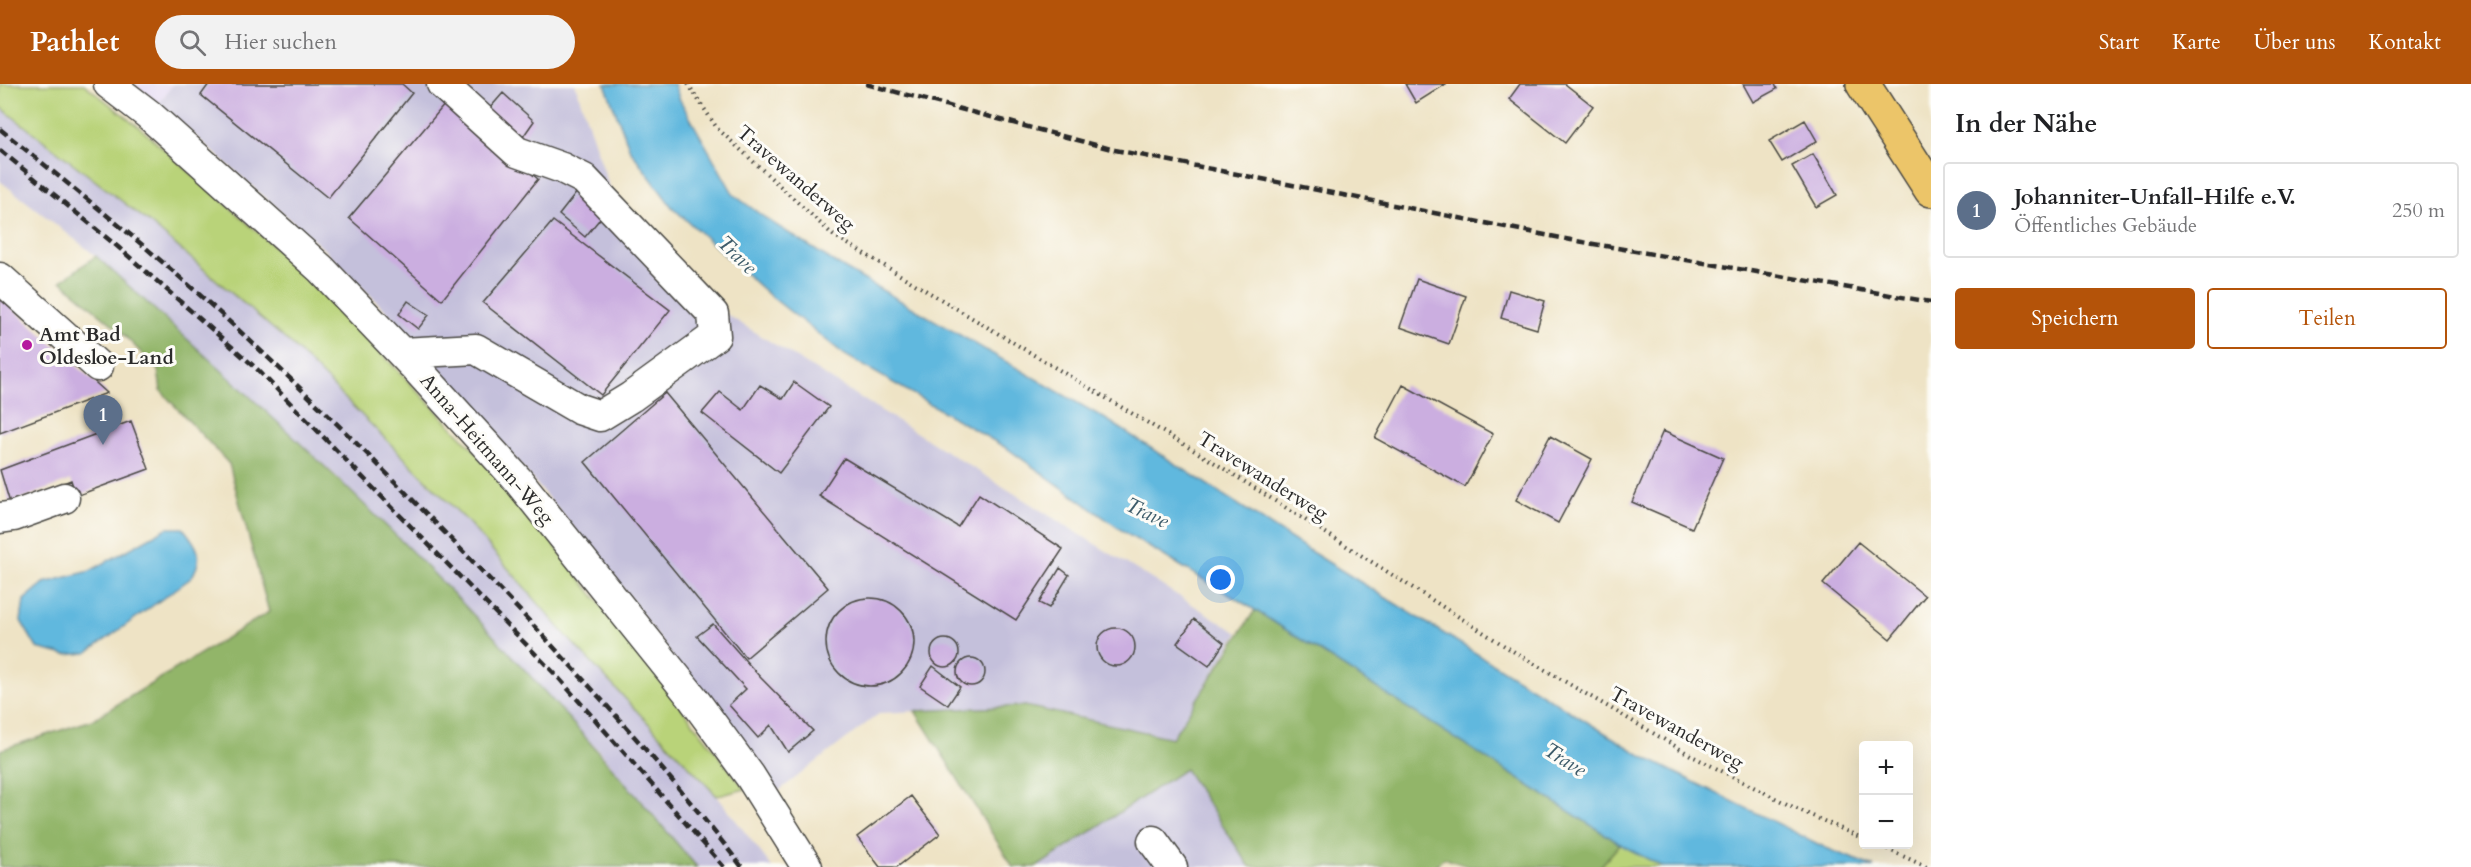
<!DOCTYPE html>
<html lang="de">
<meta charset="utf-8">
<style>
:root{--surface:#fff;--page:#f2f2f2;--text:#202124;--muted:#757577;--line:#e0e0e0;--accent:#b45309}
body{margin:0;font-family:Cardo,serif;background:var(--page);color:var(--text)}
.controls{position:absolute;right:18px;bottom:18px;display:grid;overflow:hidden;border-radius:6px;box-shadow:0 6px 24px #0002}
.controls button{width:54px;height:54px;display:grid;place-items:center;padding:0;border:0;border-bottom:2px solid var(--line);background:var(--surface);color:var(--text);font:30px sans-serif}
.you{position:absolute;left:1221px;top:496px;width:21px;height:21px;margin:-15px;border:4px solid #fff;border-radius:50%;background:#1a73e8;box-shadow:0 0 0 9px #1a73e833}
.badge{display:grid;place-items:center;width:39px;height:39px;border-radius:50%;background:var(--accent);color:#fff;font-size:20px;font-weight:700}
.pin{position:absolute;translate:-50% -50px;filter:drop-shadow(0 2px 3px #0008)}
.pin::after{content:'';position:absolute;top:32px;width:21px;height:18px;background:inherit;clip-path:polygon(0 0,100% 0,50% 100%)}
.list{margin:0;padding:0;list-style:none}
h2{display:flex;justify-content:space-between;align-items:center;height:78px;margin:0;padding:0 24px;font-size:26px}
h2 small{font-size:20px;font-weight:400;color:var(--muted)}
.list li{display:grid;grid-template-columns:39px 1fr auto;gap:18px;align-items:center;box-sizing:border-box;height:96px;margin:0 12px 12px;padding:0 12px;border:2px solid var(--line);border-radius:6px}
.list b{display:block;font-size:22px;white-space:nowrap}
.list p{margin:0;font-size:20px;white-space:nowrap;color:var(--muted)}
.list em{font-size:20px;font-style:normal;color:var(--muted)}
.actions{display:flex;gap:12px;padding:18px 24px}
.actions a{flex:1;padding:14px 0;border:2px solid var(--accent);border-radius:6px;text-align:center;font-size:21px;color:var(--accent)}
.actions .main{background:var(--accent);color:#fff}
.icon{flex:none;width:33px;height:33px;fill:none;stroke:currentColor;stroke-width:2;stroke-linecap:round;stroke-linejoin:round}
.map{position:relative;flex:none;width:1931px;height:783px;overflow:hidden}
header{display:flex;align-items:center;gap:36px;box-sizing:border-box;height:84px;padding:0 30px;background:var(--accent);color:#fff}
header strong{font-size:28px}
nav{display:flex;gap:33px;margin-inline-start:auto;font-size:21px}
.search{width:420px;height:54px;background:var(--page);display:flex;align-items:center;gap:15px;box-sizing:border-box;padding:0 21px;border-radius:33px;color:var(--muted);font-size:22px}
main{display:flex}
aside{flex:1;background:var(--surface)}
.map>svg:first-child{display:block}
.built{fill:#e0d4f4}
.industrial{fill:#c4c0db}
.green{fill:#b9d379;stroke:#727f52;stroke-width:1.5}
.forest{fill:#92b569;stroke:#5e704a;stroke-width:1.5}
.water{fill:#61b8de;stroke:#467284;stroke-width:1.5}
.building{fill:#cbaee0}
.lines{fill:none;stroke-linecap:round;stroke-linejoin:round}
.minor-casing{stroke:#484742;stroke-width:33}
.major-casing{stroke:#484742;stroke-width:36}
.path{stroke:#484742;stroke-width:4;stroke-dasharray:1.5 4.5;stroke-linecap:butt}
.minor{stroke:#fff;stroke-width:30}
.major{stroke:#ecc569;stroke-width:33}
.rail{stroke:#2b2b2b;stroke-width:4.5;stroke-dasharray:9 4.5;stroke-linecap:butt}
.poi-dot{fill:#b5179e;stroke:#fdfcf7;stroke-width:2}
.labels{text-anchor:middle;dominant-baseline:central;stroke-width:6;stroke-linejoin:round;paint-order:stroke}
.street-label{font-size:20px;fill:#2b2b2b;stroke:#fdfcf7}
.poi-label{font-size:20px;font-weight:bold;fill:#2b2b2b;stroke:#fdfcf7;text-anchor:start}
.water-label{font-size:21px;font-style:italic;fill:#3e5c6a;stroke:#fdfcf7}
</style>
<header>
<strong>Pathlet</strong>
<div class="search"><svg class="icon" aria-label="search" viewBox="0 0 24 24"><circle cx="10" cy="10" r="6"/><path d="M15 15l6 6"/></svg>Hier suchen</div>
<nav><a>Start</a><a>Karte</a><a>Über uns</a><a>Kontakt</a></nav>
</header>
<main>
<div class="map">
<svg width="1931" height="783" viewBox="0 0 1931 783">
<rect width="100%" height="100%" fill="#fdfcf7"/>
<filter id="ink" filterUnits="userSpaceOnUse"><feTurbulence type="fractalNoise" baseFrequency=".0167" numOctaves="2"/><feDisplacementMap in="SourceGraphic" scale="12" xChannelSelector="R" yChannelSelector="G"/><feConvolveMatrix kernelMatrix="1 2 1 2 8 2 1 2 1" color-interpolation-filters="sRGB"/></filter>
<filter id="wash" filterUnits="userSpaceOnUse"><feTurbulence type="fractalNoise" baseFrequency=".008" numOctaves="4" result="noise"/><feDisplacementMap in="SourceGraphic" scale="24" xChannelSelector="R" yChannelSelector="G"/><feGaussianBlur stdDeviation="1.35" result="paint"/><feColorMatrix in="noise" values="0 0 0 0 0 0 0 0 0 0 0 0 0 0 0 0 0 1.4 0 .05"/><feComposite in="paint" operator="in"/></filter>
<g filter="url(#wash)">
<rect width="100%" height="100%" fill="#eee3c5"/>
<!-- built -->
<path class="built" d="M133,0H173L159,20Z"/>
<!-- industrial -->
<path class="industrial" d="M173,0H575L610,105L729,232L1238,549L1172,654L1025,622L880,629L772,712L612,489L407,248L327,168L159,20Z
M0,23L150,139L293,262L467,437L570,556L717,712L772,783H697L600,668L441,497L332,388L96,172L0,97Z
M1185,684L1250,783H1037Z"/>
<!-- green -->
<path class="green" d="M0,0H84L139,43L305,190L505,398L745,705L717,712L570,556L467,437L293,262L150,139L0,23Z
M1620,760L1664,783H1600Z"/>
<!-- forest -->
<path class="forest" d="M96,172C212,278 330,383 440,496C530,588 614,685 697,783H0V666L92,636L269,528L229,380L161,307L158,286L119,246L61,197Z
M1255,526L1620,760L1600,783H1470L1444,774L1434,783H1250L1185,685L1037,783H1013L915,627L1025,622L1172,654Z"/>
<!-- water -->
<path class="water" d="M605,0H674L680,16L734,111L768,136L842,183L1109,337L1310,467L1644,673L1826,764L1874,783H1663L1625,763L1255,526L1127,450L1008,365L845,271L768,210L672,123L630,66Z
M167,444H183C198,462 205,473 191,494L87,569L65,571L37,564L21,537L24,516L44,499L90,487Z"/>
<g id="blocks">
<!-- building -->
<path class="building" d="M209,0H402L412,9L328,114L201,11Z
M1405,0H1446L1416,19Z
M1520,0H1565L1593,22L1565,59L1509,15Z
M1743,0H1775L1777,5L1753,18Z
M503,9L534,37L518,60L483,32Z
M445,20L538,95L442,216L349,134Z
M1805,36L1817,57L1782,78L1769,57Z
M1813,70L1837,111L1816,123L1792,82Z
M577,108L603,131L585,153L559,131Z
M553,137L670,226L601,311L483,219Z
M1417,195L1466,212L1449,260L1400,243Z
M1509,206L1545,217L1537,245L1501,234Z
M0,213L107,309L0,349Z
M408,217L429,231L418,245L399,230Z
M794,298L829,323L779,389L702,329L720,308L743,326L760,301L783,315Z
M1403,301L1493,350L1465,403L1375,354Z
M665,309L828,504L746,574L585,378Z
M131,337L149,385L76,412L71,396L10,419L0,386Z
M1663,347L1723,374L1692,444L1632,418Z
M1550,352L1592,375L1558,439L1516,416Z
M844,374L958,443L979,410L1063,465L1016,536L819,412Z
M1858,458L1925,512L1890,555L1823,500Z
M1060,484L1069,491L1049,524L1039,519Z
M826 558a44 44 0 1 1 88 0a44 44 0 1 1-88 0Z
M1194,535L1224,559L1209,582L1177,559Z
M713,540L760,593L813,647L788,668L771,641L758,654L729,621L746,605L697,552Z
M1097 563a19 19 0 1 1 38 0a19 19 0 1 1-38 0Z
M931 569a14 14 0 1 1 28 0a14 14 0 1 1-28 0Z
M957 588a14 14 0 1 1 28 0a14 14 0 1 1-28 0Z
M933,582L960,603L948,621L920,602Z
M911,712L940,750L897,783H880L857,753Z"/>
</g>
</g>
<g filter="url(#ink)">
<use href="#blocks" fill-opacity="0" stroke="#484742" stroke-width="1.5"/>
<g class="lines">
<defs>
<path id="minor" d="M109,0L148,30L321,185L413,281L517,395L692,613L750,692L807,783
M0,194L98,282
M402,269L476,265L579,325L600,332L631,313L715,252L713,230L584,95L562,84L517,68L442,0
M0,434L14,432L64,414
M1153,757L1172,783"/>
<path id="major" d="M1863,0L1931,106"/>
</defs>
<!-- minor casing -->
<use href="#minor" class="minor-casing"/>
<!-- major casing -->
<use href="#major" class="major-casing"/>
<!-- path -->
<path class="path" d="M688,0L717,44L833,151L1215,379L1516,569L1694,673L1797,725L1864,755
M1876,760L1927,783"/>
<!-- minor -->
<use href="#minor" class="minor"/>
<!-- major -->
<use href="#major" class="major"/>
<!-- rail -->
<path class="rail" d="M866,0L1115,66L1571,156L1931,218
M0,45C42,79 85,113 127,148C260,259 383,384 503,509C586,597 668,687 742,783
M0,66L118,163L256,284L556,591L724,783"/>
</g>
</g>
<!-- markers -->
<circle class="poi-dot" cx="27" cy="261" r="6"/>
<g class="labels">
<!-- street labels -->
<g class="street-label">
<text transform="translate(796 94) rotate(41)">Travewanderweg</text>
<text transform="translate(487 365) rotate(49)">Anna-Heitmann-Weg</text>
<text transform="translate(1263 392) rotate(32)">Travewanderweg</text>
<text transform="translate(1677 644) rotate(29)">Travewanderweg</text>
</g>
<!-- poi labels -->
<g class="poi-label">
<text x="39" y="250">Amt Bad<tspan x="39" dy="23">Oldesloe-Land</tspan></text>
</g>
<!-- water labels -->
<g class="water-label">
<text transform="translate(737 171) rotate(44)">Trave</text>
<text transform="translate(1147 429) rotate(25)">Trave</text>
<text transform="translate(1565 676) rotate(32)">Trave</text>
</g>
</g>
</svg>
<div class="controls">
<button>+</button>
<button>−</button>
</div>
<div class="you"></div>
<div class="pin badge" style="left:103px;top:361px;background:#5c6f8a">1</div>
</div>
<aside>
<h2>In der Nähe<small></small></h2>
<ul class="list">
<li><span class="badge" style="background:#5c6f8a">1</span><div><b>Johanniter-Unfall-Hilfe e.V.</b><p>Öffentliches Gebäude</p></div><em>250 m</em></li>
</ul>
<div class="actions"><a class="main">Speichern</a><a>Teilen</a></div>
</aside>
</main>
